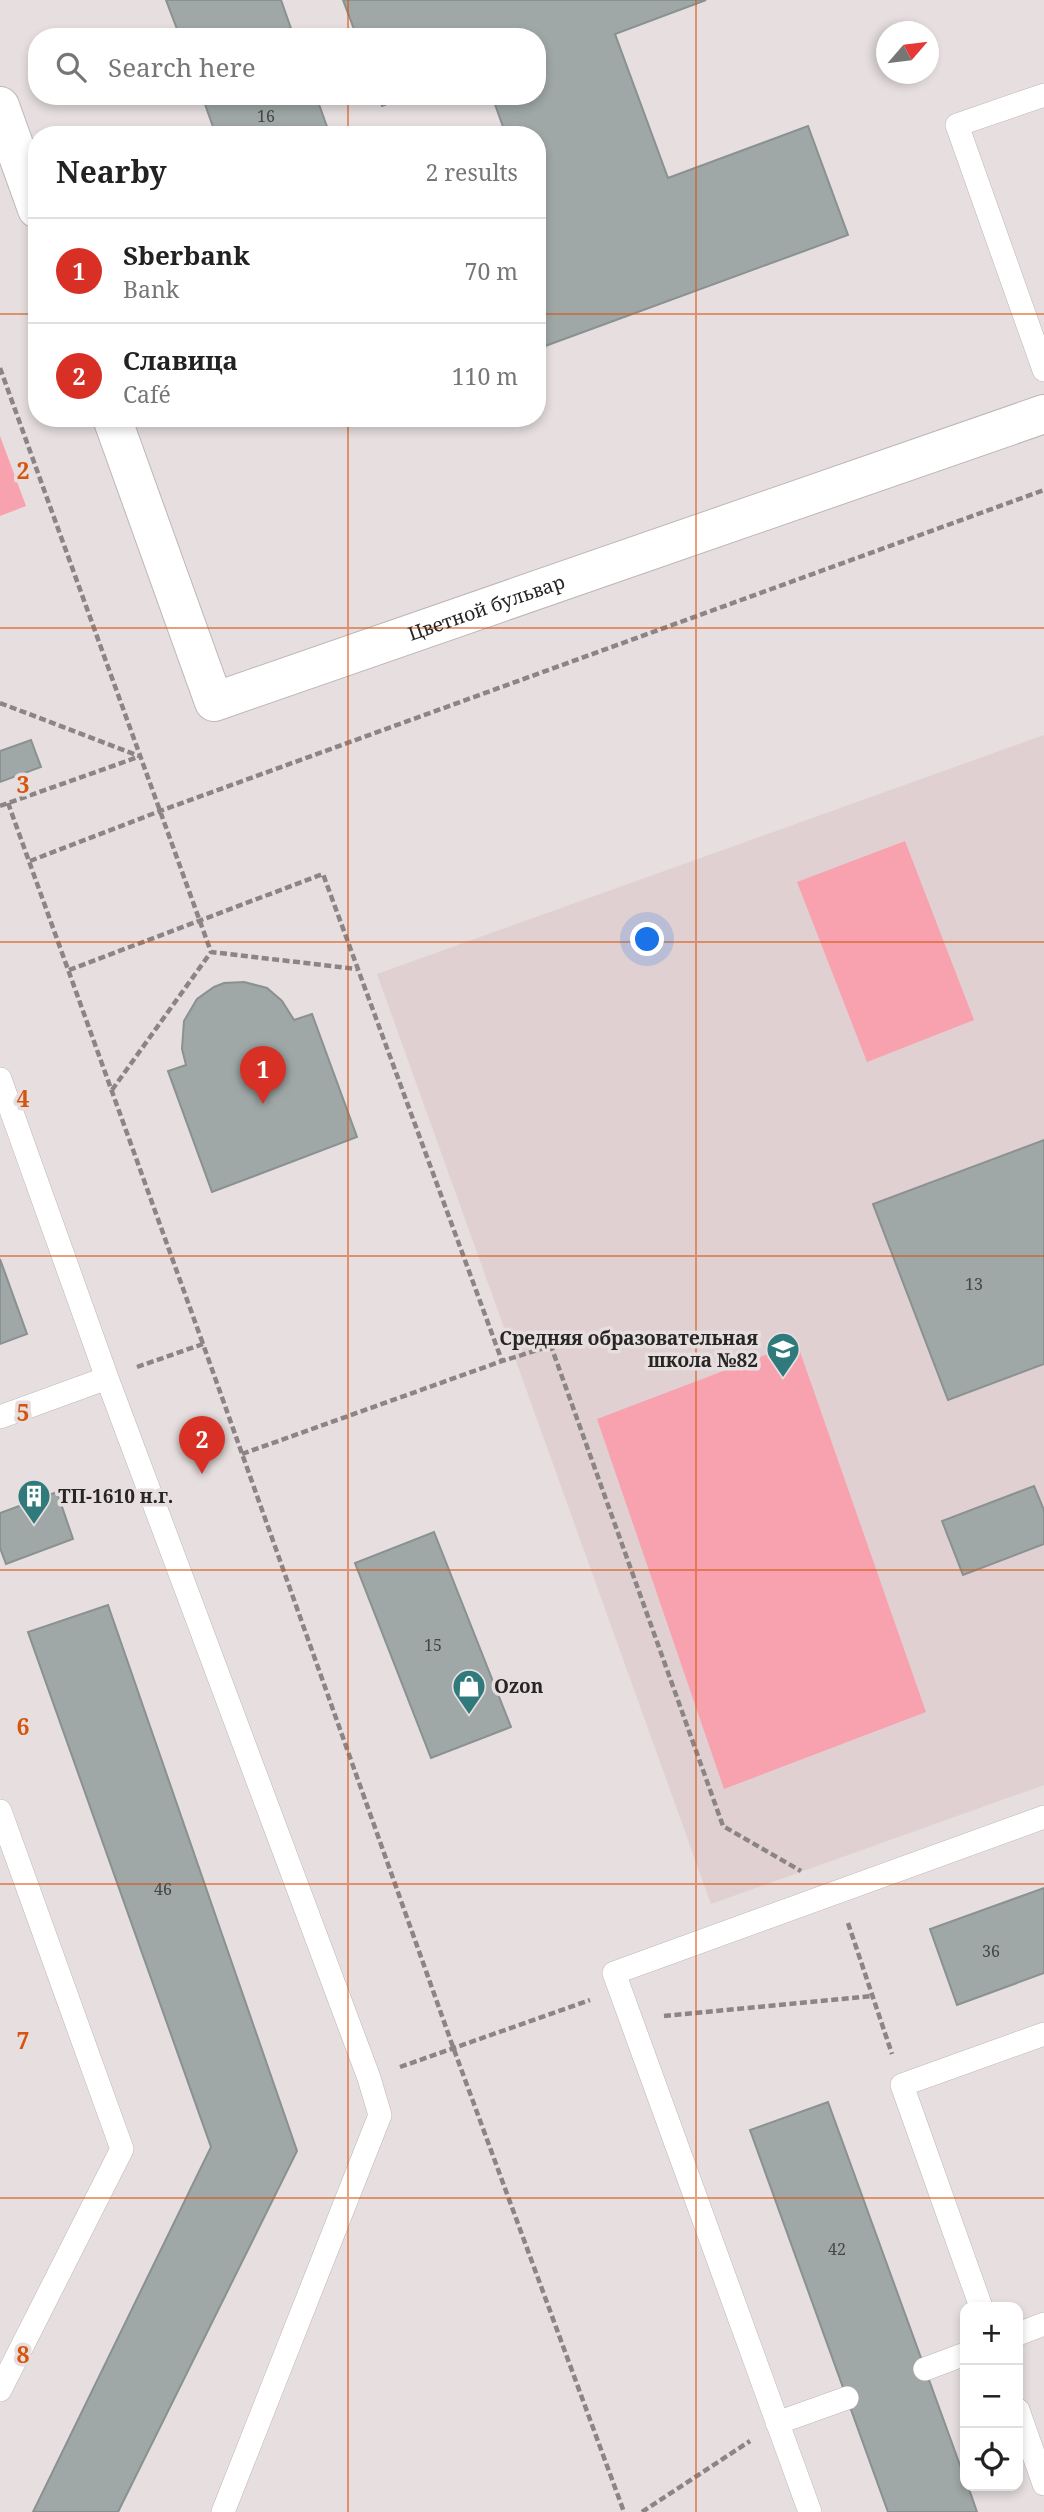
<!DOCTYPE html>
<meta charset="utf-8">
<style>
:root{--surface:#fff;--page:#f2f2f2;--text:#222;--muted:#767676;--line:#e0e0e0;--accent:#d93025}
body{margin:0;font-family:"Noto Serif",serif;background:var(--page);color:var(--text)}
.controls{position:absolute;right:21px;bottom:21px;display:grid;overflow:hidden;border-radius:14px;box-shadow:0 4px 10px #0003}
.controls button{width:63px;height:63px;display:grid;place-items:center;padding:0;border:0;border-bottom:2px solid var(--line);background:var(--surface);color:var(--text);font:35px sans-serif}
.compass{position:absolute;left:876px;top:21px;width:63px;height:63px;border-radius:50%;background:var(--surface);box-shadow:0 4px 10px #0003;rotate:62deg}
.you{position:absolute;left:648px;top:940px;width:24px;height:24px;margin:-18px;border:5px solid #fff;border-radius:50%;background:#1a73e8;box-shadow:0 0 0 10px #1a73e833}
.badge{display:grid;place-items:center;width:46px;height:46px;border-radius:50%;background:var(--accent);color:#fff;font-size:23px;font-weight:700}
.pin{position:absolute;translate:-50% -58px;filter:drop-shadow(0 2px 4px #0008)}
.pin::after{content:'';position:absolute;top:37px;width:24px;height:21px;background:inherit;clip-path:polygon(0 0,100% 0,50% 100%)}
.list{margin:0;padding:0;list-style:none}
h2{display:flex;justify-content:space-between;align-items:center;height:91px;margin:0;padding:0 28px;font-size:30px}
h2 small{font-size:23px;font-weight:400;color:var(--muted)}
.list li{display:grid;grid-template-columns:46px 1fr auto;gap:21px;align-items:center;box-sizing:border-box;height:105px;padding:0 28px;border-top:2px solid var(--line)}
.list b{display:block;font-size:26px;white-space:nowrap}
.list p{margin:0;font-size:23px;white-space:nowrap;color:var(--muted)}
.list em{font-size:23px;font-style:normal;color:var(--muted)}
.icon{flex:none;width:38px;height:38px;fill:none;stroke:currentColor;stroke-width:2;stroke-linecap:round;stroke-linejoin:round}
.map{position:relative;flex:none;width:1044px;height:2512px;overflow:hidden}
.search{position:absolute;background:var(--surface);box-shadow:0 4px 10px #0003;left:28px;top:28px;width:518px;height:77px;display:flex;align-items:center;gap:18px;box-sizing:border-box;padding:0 24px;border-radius:28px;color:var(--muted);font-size:26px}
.panel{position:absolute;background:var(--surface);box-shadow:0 4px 10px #0003;left:28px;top:126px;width:518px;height:301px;border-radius:28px}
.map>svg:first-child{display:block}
.built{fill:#e1d0d2}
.green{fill:#f7a2ae}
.building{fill:#9fa7a7;stroke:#899191;stroke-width:2}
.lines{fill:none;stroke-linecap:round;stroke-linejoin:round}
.lane-casing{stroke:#beb6b7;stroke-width:24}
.street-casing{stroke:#beb6b7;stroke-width:40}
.path{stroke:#8b8586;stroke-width:4.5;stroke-dasharray:7 3.5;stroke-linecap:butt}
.lane{stroke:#fff;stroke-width:23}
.street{stroke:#fff;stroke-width:38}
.grid{fill:none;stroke:#d5540e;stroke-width:2;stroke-opacity:0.55}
.labels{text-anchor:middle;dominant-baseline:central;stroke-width:7;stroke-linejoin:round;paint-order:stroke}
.number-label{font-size:16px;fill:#464646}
.street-label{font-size:19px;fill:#282525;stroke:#e6dedf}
.poi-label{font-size:19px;font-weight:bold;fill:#282525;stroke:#e6dedf;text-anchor:start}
.grid-label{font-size:23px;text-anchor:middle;font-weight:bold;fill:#d5540e;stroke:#e6dedf;stroke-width:7;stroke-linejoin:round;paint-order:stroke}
</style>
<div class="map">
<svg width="1044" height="2512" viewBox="0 0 1044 2512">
<rect width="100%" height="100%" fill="#e6dedf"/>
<!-- built -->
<path class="built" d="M1044,735V1785L711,1904L377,974Z"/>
<!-- green -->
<path class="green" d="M0,436L26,506L0,516Z
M905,841L974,1020L867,1062L797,882Z
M797,1343L926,1712L724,1789L597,1419Z"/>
<!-- building -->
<path class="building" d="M166,0H281L294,37H180Z
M343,0H706L615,34L668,178L808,126L848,235L537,349V135H506L492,96H537V37H357Z
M202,96H316L330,135H216Z
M378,96H407L382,106Z
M31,740L41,767L0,782V751Z
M244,982L267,988L282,1001L294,1020L312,1014L357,1137L212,1192L168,1071L186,1065L182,1049L184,1021L197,999L214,987L224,983Z
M1044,1140V1364L948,1400L873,1204Z
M0,1259L27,1334L0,1344Z
M1034,1486L1044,1510V1544L963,1575L942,1521Z
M57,1492L73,1539L6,1564L0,1548V1513Z
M434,1532L511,1727L431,1758L355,1563Z
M108,1605L297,2151L118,2512H33L211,2147L28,1632Z
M1044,1888V1973L957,2005L930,1929Z
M828,2102L965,2479V2486H968L977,2512H888L750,2130Z"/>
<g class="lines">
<defs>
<path id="lane" d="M1044,95L957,125L1044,370
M0,1079L107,1378L369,2078L380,2115L223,2512
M0,1417L107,1378
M0,1811L122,2149L0,2390
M981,2307L902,2085L1044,2034
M1018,2334L1044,2324
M925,2369L965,2354
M1018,2410L1044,2484
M777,2423L847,2398
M810,2512L614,1973L1044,1817"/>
<g id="street">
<path d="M0,106L37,209"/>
<path id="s1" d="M112,418L214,702L1044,414"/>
</g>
</defs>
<!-- lane casing -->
<use href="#lane" class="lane-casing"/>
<!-- street casing -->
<use href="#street" class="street-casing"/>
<!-- path -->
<path class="path" d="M0,368L211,952L357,969
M0,703L139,756
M8,803L203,1344
M0,806L138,757
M30,861L160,811L1044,490
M69,970L323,874L502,1361
M112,1090L211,952
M137,1367L203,1344L453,2047L624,2512
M242,1454L502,1361L551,1346L723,1826L801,1871
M848,1923L892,2054
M664,2016L873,1996
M400,2067L590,2000
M642,2512L750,2441"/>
<!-- lane -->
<use href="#lane" class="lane"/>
<!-- street -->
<use href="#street" class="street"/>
</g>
<!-- grid -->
<path class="grid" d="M348,0V37M696,0V2512M348,96V135M0,314H37M537,314H1044M348,418V2512M0,628H1044M0,942H1044M0,1256H1044M0,1570H1044M0,1884H1044M0,2198H1044"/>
<!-- icons -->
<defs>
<symbol id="school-pin" viewBox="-11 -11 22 30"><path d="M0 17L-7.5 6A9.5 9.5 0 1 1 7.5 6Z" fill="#307a7c" stroke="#e6dedf"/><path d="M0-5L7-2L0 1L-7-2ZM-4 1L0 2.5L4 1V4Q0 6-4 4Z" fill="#fff"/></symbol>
<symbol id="building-pin" viewBox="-11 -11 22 30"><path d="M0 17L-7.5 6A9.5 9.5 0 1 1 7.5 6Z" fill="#307a7c" stroke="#e6dedf"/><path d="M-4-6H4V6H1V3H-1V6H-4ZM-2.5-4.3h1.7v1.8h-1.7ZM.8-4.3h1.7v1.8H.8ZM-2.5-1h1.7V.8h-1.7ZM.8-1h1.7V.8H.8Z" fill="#fff"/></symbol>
<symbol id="shop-pin" viewBox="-11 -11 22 30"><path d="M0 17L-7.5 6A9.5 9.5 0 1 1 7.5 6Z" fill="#307a7c" stroke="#e6dedf"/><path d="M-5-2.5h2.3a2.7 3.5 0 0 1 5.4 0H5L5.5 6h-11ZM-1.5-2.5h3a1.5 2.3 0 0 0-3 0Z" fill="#fff"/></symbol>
</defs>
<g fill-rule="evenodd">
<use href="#school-pin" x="764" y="1330" width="38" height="52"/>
<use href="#building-pin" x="15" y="1477" width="38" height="52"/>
<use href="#shop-pin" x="450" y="1667" width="38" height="52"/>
</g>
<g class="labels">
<!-- number labels -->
<g class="number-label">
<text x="266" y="116">16</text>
<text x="974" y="1284">13</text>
<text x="433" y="1645">15</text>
<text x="163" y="1889">46</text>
<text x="991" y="1951">36</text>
<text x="837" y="2249">42</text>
</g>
<!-- street labels -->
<g class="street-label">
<text stroke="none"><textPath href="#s1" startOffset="590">Цветной бульвар</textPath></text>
</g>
<!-- poi labels -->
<g class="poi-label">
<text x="758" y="1338" text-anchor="end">Средняя образовательная<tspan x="758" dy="22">школа №82</tspan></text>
<text x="58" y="1496">ТП-1610 н.г.</text>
<text x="494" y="1686">Ozon</text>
</g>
</g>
<g class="grid-label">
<text x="23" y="479">2</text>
<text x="23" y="793">3</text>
<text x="23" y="1107">4</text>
<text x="23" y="1421">5</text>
<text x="23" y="1735">6</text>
<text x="23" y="2049">7</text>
<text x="23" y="2363">8</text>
</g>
</svg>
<div class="controls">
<button>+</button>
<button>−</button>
<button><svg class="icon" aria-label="locate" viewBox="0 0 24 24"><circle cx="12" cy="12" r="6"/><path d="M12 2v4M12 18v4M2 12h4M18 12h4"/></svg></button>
</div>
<svg class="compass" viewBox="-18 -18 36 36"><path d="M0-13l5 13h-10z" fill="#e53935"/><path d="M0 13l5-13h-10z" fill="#767676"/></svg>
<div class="you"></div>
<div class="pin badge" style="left:263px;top:1104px">1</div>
<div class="pin badge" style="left:202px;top:1474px">2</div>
<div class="search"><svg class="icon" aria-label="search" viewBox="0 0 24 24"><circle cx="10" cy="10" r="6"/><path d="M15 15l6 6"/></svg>Search here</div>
<section class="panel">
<h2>Nearby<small>2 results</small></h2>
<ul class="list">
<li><span class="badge">1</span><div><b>Sberbank</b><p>Bank</p></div><em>70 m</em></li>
<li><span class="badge">2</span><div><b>Славица</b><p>Café</p></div><em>110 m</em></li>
</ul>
</section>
</div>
